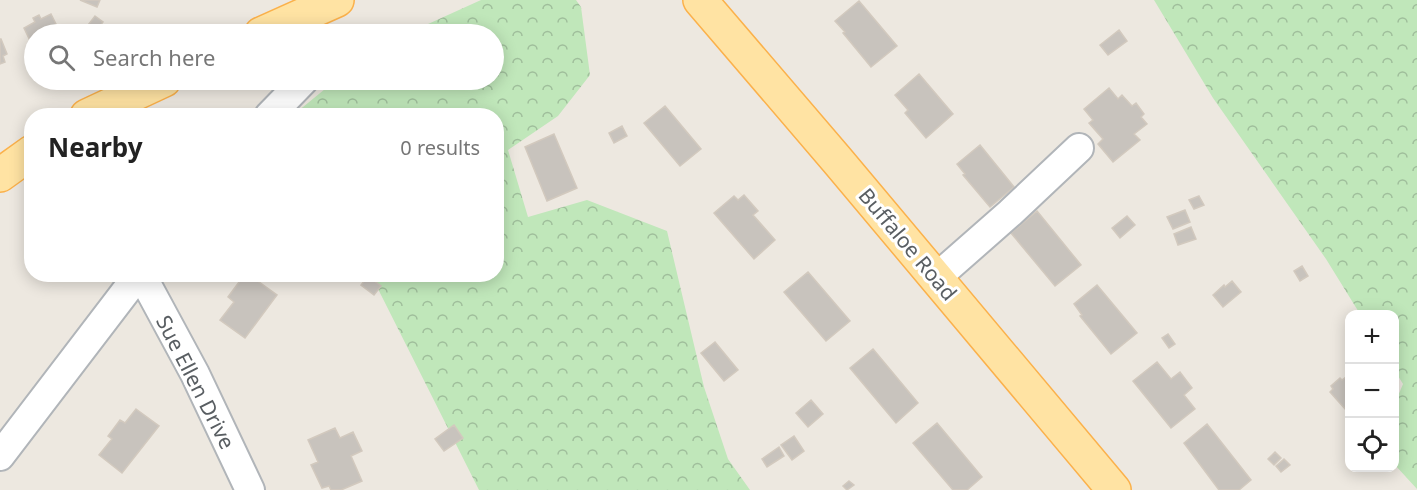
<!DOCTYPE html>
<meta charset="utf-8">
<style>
:root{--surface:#fff;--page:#f6f6f6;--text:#222;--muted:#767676;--line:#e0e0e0}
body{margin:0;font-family:"Noto Sans",sans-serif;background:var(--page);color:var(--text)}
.controls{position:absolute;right:18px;bottom:18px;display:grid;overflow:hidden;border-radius:12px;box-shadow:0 3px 15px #0003}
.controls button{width:54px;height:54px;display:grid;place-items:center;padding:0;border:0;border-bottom:2px solid var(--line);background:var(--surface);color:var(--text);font:30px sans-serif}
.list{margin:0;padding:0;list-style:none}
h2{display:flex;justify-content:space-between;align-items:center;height:78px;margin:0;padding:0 24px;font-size:26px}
h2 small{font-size:20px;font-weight:400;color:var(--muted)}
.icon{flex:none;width:33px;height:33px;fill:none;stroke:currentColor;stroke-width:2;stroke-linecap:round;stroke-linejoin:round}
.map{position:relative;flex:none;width:1417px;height:490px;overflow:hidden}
.search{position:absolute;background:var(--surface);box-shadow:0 3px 15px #0003;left:24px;top:24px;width:480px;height:66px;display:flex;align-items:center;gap:15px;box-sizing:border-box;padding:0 21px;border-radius:33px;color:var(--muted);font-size:22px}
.panel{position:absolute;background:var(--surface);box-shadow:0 3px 15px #0003;left:24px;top:108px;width:480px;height:174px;border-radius:24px}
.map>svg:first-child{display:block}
.forest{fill:url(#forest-crowns)}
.building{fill:#c8c3bd;stroke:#d2c9be;stroke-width:1.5}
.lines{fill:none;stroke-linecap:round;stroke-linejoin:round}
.minor-casing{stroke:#b1b5b9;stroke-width:32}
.major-casing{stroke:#fbb14b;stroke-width:36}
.minor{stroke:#fff;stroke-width:28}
.major{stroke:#ffe3a3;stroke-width:33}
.labels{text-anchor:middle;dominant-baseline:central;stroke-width:6;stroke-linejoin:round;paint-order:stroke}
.street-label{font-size:21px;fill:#595e62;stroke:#fff}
</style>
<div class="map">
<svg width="1417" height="490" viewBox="0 0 1417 490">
<defs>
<pattern id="forest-crowns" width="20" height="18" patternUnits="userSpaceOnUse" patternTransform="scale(1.5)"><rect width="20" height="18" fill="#c0e7ba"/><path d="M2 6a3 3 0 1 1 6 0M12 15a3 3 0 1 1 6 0" fill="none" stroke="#9fbe9b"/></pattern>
</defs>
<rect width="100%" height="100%" fill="#ede8e0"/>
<!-- forest -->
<path class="forest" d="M481,0H576L581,7L590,75L558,116L508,150L528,217L587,200L667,231L704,387L728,459L750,490H479L371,275L496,274V116H292L336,80H494V34H406Z
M1154,0H1417V489L1395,465V403L1403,384L1395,371L1394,314H1360L1326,259L1213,98Z"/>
<!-- building -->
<path class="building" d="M80,0H100L97,7Z
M859,1L897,46L871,67L843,33L845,32L835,21Z
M51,14L61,34H34V49L24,28L35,22L33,18L39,15L41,19Z
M95,16L103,22L96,31L88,25Z
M83,28L91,34H77Z
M1119,30L1127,41L1108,55L1100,45Z
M0,39H1L7,54L3,56L5,62L0,64Z
M919,74L953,114L926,138L905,113L908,110L895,95Z
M1109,88L1118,99L1122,95L1132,106L1136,103L1144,114L1141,117L1147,124L1134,134L1140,140L1113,162L1098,144L1103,139L1089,123L1093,120L1084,109Z
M665,106L701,149L680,166L644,123Z
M622,126L627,136L614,143L609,133Z
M554,134L577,188L547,201L525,147Z
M980,145L1014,187L990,207L963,175L965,174L957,164Z
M744,195L758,211L753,215L775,240L754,259L714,213L734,196L738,200Z
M1199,196L1204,205L1194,209L1189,200Z
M1185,210L1190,222L1173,229L1167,217Z
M1037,211L1081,265L1055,286L1011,233Z
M1127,216L1135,225L1120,238L1112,228Z
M1191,227L1196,239L1178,245L1174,234Z
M1302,266L1308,276L1300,281L1294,271Z
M808,272L850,321L826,341L784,292Z
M245,274H248L277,295L245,338L220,320L234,302L228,297Z
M368,276L381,286L374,295L361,285Z
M1232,281L1241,292L1223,307L1213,295L1224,285L1225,287Z
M1097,285L1137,333L1111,354L1080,316L1082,315L1074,304Z
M1168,334L1175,344L1169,348L1162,338Z
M715,342L738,370L724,381L701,353Z
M873,349L918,403L896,423L850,368Z
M1157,362L1171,379L1180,372L1192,388L1184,395L1195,409L1171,428L1133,381Z
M1346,377L1350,382V407L1346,410L1330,392L1333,389L1331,386L1340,378L1342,380Z
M811,400L823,414L808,427L796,413Z
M136,409L159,426L122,473L99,455L112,439L108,436L120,420L125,423Z
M937,423L982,477L967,490H953L913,443Z
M1207,424L1251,480L1239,490H1219L1184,443Z
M454,425L463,438L444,451L435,439Z
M335,428L340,438L353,432L362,451L351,456L362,481L341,490H331L329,486L322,488L311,465L318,462L308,440Z
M794,436L804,451L792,460L781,445Z
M779,447L784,456L767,467L762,459Z
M1275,452L1281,458L1274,465L1268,459Z
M1284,459L1290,465L1281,472L1276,466Z
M849,481L854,485L847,490L843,486Z"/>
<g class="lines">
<defs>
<path id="minor" d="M269,116L304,80
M141,274L195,374L250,490
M936,278L1010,213L1079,148
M0,456L139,274"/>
<path id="major" d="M700,0L837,160L1114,490
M261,34L337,0
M87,116L164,80
M0,175L32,152"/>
</defs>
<!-- minor casing -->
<use href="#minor" class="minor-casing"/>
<!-- major casing -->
<use href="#major" class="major-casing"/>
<!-- minor -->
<use href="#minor" class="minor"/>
<!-- major -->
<use href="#major" class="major"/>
</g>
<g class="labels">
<!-- street labels -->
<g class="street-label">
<text transform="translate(908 244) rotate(50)">Buffaloe Road</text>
<text transform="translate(196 382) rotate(63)">Sue Ellen Drive</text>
</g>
</g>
</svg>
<div class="controls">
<button>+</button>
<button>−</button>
<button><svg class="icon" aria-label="locate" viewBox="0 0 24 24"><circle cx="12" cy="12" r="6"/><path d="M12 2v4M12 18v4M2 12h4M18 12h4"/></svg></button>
</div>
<div class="search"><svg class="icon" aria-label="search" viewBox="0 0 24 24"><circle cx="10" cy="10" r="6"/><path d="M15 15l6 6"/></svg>Search here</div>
<section class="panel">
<h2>Nearby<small>0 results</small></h2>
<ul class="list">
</ul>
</section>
</div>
